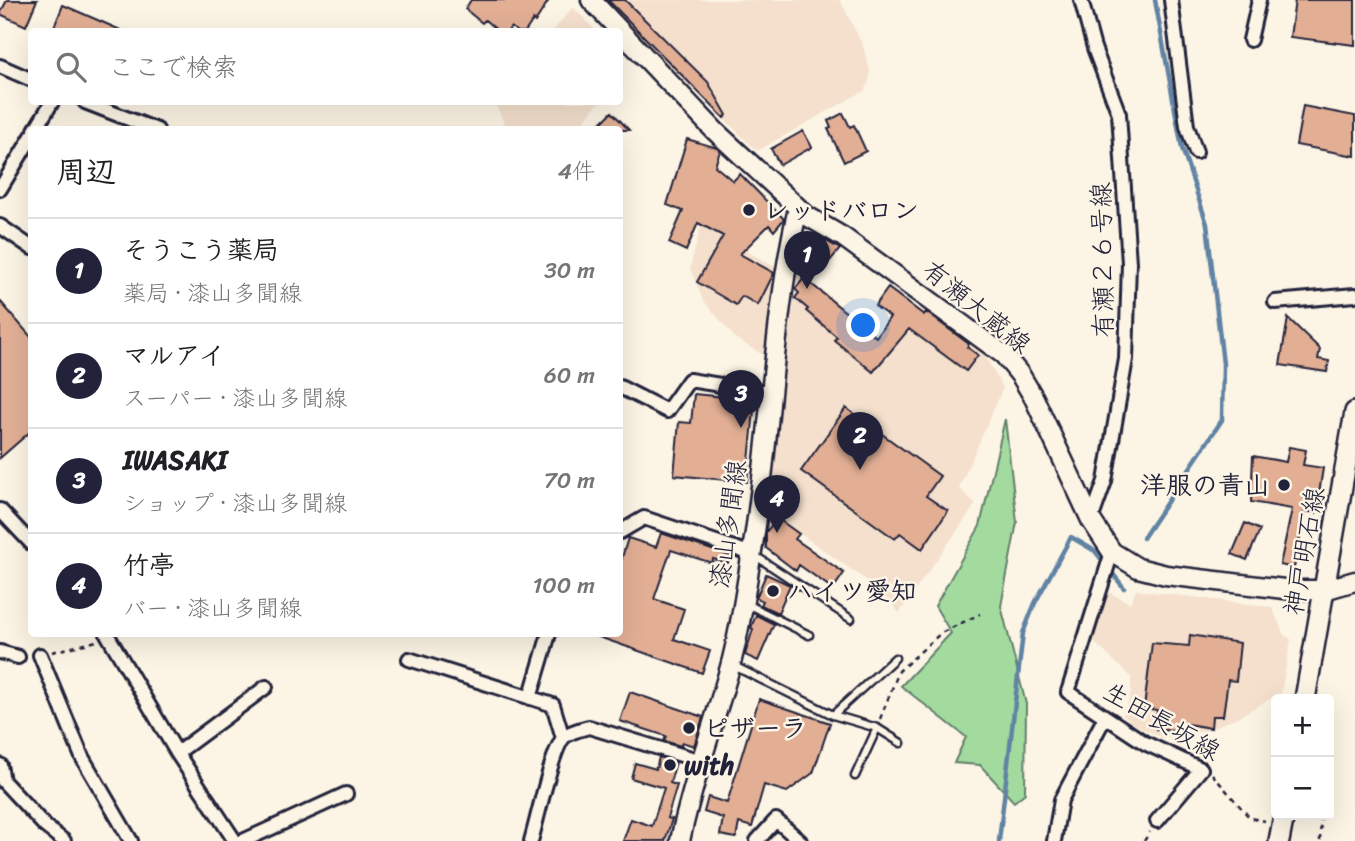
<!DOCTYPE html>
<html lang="ja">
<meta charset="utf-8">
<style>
:root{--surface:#fff;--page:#f6f6f6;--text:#202124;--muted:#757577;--line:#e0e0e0;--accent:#22223b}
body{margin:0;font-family:Sriracha,"Klee One",sans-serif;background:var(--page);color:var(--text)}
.controls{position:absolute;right:21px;bottom:21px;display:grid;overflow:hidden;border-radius:7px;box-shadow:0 7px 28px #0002}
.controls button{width:63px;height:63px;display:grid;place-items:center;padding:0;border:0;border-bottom:2px solid var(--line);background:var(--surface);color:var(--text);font:35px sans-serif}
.you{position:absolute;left:864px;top:326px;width:24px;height:24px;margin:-18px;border:5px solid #fff;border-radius:50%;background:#1a73e8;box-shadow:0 0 0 10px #1a73e833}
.badge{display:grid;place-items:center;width:46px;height:46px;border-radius:50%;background:var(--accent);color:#fff;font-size:23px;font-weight:700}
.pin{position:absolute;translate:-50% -58px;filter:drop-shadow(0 2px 4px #0008)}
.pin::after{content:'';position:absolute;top:37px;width:24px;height:21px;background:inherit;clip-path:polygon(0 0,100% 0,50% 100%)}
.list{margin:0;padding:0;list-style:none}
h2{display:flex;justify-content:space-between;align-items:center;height:91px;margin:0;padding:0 28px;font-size:30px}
h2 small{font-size:23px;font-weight:400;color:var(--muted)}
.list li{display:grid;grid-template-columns:46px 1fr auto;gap:21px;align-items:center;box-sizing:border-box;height:105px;padding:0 28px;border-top:2px solid var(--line)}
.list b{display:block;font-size:26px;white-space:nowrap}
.list p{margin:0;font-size:23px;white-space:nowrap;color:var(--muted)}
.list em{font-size:23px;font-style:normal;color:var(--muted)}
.icon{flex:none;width:38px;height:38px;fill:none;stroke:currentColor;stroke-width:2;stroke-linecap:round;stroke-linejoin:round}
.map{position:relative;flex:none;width:1355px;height:841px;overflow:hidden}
.search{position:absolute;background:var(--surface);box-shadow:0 7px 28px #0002;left:28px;top:28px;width:595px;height:77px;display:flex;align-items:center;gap:18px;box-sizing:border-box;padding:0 24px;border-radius:7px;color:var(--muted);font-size:26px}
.panel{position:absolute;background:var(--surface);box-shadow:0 7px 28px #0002;left:28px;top:126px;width:595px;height:511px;border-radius:7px}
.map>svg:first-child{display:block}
.built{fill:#f4e0cd}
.green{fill:#a3db9f;stroke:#627e6d;stroke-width:2}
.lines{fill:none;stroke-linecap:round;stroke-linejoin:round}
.stream{stroke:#6183a4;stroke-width:4.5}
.building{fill:#e2af95;stroke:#22223b;stroke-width:2}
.lane-casing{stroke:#22223b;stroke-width:11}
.street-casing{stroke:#22223b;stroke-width:18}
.secondary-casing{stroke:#22223b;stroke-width:23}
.primary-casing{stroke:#22223b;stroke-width:24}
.path{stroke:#22223b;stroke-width:2.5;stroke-dasharray:5 5;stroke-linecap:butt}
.lane{stroke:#fcf5e5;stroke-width:6}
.street{stroke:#fcf5e5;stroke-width:12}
.secondary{stroke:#fcf5e5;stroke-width:18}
.primary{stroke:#fcf5e5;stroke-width:19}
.poi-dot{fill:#22223b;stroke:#fcf5e5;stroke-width:2.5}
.labels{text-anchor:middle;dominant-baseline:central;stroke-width:5;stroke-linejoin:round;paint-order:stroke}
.poi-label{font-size:26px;font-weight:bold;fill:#22223b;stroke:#fcf5e5;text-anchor:start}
.street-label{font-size:26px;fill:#22223b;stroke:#fcf5e5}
</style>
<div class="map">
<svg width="1355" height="841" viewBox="0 0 1355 841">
<rect width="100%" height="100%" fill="#fcf5e5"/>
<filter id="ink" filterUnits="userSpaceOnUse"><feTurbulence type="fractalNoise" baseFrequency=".0143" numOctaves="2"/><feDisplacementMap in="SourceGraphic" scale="14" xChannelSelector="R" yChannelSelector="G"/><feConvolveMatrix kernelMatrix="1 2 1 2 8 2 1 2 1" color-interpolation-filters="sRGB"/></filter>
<g filter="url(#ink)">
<!-- built -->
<path class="built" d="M602,0H840L863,46L870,71L869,82L864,91L757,151Z
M573,7L596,31H553Z
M497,102H599L576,130L507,129L495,103Z
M701,225L780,270L770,359L736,339L703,300L690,268Z
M797,270L894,349L926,306L984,354L1003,388L959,488L976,504L899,613L879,589L769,512Z
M1136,590L1272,607L1284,635L1291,639L1281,693L1240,716L1210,729L1186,735L1162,738L1135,725L1123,715L1131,693V677L1091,639L1109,592L1130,603Z"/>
<!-- green -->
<path class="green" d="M1005,419L1017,522L1001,606L1026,704L1025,793L1014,802L980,765L954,763L966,737L901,686L951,633L935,606L980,526Z"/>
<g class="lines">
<!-- stream -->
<path class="stream" d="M1143,538L1222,420L1223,364L1207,224L1182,148L1155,0
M999,841L1023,633L1035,603L1071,537L1095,551L1124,588"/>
</g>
<!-- building -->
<path class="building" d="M7,0H37L26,26L0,14Z
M471,0H549L535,22L533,20L525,32H518L511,27L507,32H499L485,20L482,23L465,9Z
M608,0H625L708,82L727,115L724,118Z
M1295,0H1355V45L1290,37Z
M63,5L125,32H52Z
M1303,106L1355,116V156L1296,145Z
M612,112L629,130H594Z
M843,113L850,127L854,125L866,151L844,162L828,129L831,128L828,121Z
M803,131L812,147L780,165L771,149Z
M687,139L717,148L720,151L715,166L733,181L740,174L784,219L774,231L769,225L740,254L774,273L758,305L742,296L736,305L697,282L723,236L698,223L686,251L669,243L683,211L667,205Z
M814,234L840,249L823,269L801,253Z
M804,278L876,337L890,317L875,306L888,288L924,315L926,312L969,344L967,347L978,355L966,371L909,329L873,372L834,340L837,337L806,311L808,309L795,298L799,293L795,289Z
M0,301L32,338V430L0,458Z
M1288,318L1320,349L1318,359L1329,361L1327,372L1280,365Z
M694,394L755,400L747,482L674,475L679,422L691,423Z
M846,408L940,476L926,496L948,511L922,549L900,533L895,539L801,471Z
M1289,447L1306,450L1303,465L1323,468L1316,513L1305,511L1294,568L1280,565L1292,509L1251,502L1253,456L1286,462Z
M777,518L799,534L795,539L844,573L833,589L799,565L796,571L766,548V532Z
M1245,523L1260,530L1247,560L1232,554Z
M661,533L730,556L728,563L713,559L712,563L671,550L654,599L684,609L674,639L710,651L702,673L596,636V634H620V564L628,538L656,547Z
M766,574L790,585L778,613L761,605L763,601L756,598Z
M756,615L774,624L758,661L745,655L753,629L751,628Z
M1190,635L1240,643L1236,681L1228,680L1223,716H1212L1211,728L1181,723L1180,732L1156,729L1157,710L1144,708L1152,643L1189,646Z
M630,692L703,717L694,746L682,742L681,746L664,741L666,736L620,721Z
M759,699L830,723L813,773L787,792L764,785L752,827L739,823L736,838L720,835L723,818L704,812L708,797L727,803Z
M659,757L676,762L670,783L677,785L667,818L672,819L665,841H623L631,819L652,826L664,788L631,778L635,763L656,769Z"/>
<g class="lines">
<defs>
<path id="lane" d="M754,555L851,619
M745,603L809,635
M732,665L833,715L877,728L901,743
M833,715L895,658
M855,776L877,728"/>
<path id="street" d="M1081,0L1094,48L1119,114L1129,263L1126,359L1105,481L1091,520
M1171,0L1187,126L1196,152
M1250,40L1259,0
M0,66L32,80
M85,102L157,130
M35,130L52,102
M0,189L32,136
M0,226L32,248
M1275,302L1355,295
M620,387L667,411L689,380L772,393
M0,510L32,544
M620,532L644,518L752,554
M1112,552L1068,692L1145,743L1201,769L1157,821
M107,634L177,753L235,841
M0,652L18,657
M40,655L82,757L131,841
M409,659L553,705L563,738
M530,698L549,634
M177,753L266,687
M0,765L3,781L46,827L64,841
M243,841L346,794
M531,841C537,821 552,749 564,737C571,731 581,729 589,727L701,761
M757,841L776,820L800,841
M1054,841L1061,800L1105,717"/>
<path id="secondary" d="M591,0L715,131L807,216L843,237L1004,355L1021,376L1034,398L1091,520L1112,552L1138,568L1166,575L1293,590H1324L1355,581
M680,841C692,782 714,725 730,667C740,631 745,594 751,557C771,443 772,321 798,208"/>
<path id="primary" d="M1305,699L1355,412
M1279,841L1284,815"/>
</defs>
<!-- lane casing -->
<use href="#lane" class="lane-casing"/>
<!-- street casing -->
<use href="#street" class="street-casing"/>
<!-- secondary casing -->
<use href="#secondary" class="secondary-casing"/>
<!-- primary casing -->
<use href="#primary" class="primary-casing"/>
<!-- path -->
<path class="path" d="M52,652L97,641
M880,719L899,671L941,633L980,614
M1212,774L1250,818L1265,821
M1144,841L1150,832
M1320,841L1321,815"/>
<!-- lane -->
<use href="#lane" class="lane"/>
<!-- street -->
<use href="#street" class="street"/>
<!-- secondary -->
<use href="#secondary" class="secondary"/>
<!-- primary -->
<use href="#primary" class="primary"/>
</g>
</g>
<!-- markers -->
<g class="poi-dot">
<circle cx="749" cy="210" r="7"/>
<circle cx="1284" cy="485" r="7"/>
<circle cx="773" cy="591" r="7"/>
<circle cx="689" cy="728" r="7"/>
<circle cx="670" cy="765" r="7"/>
</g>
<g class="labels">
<!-- poi labels -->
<g class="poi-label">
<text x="763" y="210">レッドバロン</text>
<text x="1270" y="485" text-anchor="end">洋服の青山</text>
<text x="787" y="591">ハイツ愛知</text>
<text x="703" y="728">ピザーラ</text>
<text x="684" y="765">with</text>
</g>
<!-- street labels -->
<g class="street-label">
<text transform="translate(1102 260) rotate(-91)">有瀬２６号線</text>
<text transform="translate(977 307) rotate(39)">有瀬大蔵線</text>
<text transform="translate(728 524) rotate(-82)">漆山多聞線</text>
<text transform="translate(1304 551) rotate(-80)">神戸明石線</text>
<text transform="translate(1162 721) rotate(30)">生田長坂線</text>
</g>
</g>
</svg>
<div class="controls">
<button>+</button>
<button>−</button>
</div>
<div class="you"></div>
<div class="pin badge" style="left:807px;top:289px">1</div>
<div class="pin badge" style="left:860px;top:470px">2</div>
<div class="pin badge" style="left:741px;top:428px">3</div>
<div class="pin badge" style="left:777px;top:533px">4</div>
<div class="search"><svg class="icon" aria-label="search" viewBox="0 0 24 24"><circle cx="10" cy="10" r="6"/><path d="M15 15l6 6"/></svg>ここで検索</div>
<section class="panel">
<h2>周辺<small>4件</small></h2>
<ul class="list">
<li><span class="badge">1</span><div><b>そうこう薬局</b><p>薬局 · 漆山多聞線</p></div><em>30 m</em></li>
<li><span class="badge">2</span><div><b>マルアイ</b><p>スーパー · 漆山多聞線</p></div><em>60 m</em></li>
<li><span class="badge">3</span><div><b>IWASAKI</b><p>ショップ · 漆山多聞線</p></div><em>70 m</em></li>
<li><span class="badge">4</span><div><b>竹亭</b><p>バー · 漆山多聞線</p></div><em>100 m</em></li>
</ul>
</section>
</div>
